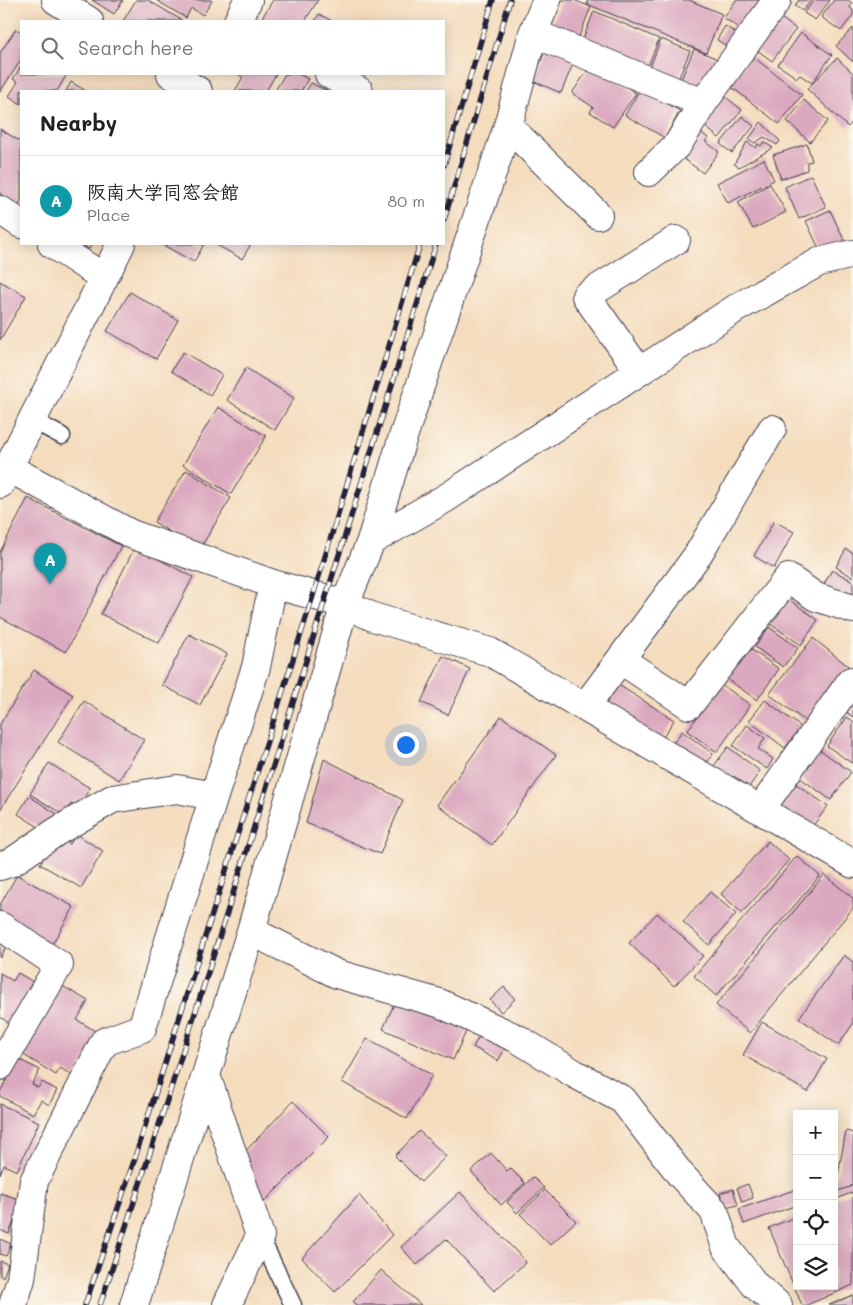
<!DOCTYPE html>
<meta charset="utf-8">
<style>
:root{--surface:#fff;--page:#f6f6f6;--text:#202124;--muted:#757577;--line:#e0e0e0;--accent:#ea580c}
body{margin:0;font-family:Mali,"Klee One",sans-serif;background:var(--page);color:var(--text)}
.controls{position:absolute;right:15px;bottom:15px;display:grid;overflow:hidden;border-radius:0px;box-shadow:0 2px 12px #0003}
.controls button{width:45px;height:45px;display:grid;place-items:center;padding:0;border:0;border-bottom:1px solid var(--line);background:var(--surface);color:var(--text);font:25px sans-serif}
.you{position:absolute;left:405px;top:744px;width:18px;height:18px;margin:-12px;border:4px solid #fff;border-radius:50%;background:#1a73e8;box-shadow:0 0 0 8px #1a73e833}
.badge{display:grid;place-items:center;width:32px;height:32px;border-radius:50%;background:var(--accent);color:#fff;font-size:16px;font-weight:700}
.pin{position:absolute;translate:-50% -41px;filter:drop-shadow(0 1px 2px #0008)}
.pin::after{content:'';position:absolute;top:26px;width:18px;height:15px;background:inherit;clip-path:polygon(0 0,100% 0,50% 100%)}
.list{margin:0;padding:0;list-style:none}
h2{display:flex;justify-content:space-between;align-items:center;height:65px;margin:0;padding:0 20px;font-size:21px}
h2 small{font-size:16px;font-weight:400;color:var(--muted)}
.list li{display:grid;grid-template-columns:32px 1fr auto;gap:15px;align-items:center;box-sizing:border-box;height:90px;padding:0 20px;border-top:1px solid var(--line)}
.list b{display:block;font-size:19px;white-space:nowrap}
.list p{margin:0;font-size:16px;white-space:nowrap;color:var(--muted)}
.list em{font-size:16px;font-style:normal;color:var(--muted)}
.icon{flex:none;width:28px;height:28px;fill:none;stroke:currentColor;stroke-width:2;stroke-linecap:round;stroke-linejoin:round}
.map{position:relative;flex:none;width:853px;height:1305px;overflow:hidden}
.search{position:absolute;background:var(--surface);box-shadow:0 2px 12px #0003;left:20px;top:20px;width:425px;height:55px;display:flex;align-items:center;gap:12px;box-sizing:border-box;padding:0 18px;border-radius:0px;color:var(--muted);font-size:19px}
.panel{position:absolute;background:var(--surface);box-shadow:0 2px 12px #0003;left:20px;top:90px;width:425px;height:155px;border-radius:0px}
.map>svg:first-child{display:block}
.building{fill:#dba9bf}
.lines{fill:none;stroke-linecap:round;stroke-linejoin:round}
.lane-casing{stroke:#423e4e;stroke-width:19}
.street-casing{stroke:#423e4e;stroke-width:30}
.lane{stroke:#fff;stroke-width:16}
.street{stroke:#fff;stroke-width:28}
.rail-casing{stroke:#22223b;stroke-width:5.5}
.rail{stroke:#fbf7ec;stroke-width:4;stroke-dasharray:11;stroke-linecap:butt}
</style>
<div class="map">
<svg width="853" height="1305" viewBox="0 0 853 1305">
<rect width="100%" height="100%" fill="#fbf7ec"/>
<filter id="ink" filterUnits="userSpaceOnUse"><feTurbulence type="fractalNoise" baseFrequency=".02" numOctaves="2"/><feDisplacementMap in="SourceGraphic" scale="10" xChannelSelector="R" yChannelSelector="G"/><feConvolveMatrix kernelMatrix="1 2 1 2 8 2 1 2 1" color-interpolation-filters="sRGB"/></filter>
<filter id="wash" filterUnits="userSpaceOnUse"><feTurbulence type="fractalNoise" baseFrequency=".0096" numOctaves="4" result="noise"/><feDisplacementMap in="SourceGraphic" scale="20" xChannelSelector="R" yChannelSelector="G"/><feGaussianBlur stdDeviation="1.12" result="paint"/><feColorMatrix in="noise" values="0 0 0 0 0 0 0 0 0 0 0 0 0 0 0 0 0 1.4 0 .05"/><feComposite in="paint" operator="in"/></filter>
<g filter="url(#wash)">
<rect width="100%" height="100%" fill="#f4dcbd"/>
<g id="blocks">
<!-- building -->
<path class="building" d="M92,0H123L114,14Z
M136,0H148L183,21H123Z
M156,0H210L212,1L203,15L191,8L186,18Z
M273,0H318L305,21H260Z
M562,0H574L591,7L578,39L551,28Z
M588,0H689L722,14L706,53L587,4Z
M736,0H768L747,33L724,18Z
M799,0H811L803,11L795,6Z
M814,0H830L815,20L804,13Z
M834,0H848L852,3L850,8L853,10V15L841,31L821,17Z
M594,11L659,39L647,69L582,42Z
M319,14L332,21H315Z
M781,18L796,29L772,61L757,50Z
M725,26L741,36L733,50L717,40Z
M853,28V62L836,46Z
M16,29L21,32V60L0,92V53Z
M801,33L832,55L812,83L800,75L797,78L778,65Z
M661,39L690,51L677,82L649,70Z
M546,48L575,59L561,93L533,81Z
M694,49L720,60L705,95L679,84Z
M752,56L802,95L779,124L729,85Z
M837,58L853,73V121L848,127L807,89Z
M592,64L636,93L613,127L590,112L593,107L572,93Z
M21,66V74H67L57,91H21V104L9,96L18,82L13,79Z
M238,74H276L266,91H235L243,77Z
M285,74H299L308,79L301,91H275Z
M71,82L86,91H66Z
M311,83L327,91H306Z
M640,89L680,111L665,138L625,115Z
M721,93L742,110L719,138L698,121Z
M804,100L828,121L810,142L787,121Z
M742,116L754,126L732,153L720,144Z
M761,122L780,141L777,145L764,137L755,143L749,139Z
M694,127L708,138L705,141L719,152L703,173L675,152Z
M0,129L21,142V201L19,206L0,194Z
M747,142L756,148L758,144L761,146L764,142L773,148L739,167L734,164Z
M807,144L812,161L807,162V170L781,179L773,155Z
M764,159L774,180L728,203L717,183Z
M811,175L826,207L799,219L785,187Z
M770,184L786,212L753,229L738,202Z
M830,210L846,244L822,255L806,221Z
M80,244H92L89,249Z
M161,244H204L194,262Z
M215,244H251L242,259Z
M0,281L26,296L0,340Z
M130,292L178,320L156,359L107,331Z
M183,352L222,375L210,395L171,371Z
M246,368L294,398L275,430L227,400Z
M218,407L266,436L231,494L183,465Z
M186,470L231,498L199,550L154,522Z
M28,498L121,546L66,652L0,617V552Z
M774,521L794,532L774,568L754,556Z
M135,547L193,577L159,643L101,614Z
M846,549L853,553V577L836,567Z
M832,570L853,581V602L823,586Z
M787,598L818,620L801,645L769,623Z
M769,627L798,648L783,667L755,647Z
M189,634L227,654L200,705L162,685Z
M813,638L848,666L805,721L769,694Z
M749,648L779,669L757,700L727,679Z
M443,656L470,669L448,715L421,702Z
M34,670L73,695L0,810V724Z
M617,684L674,720L662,739L604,704Z
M721,684L750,705L717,752L687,731Z
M765,700L801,727L785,748L749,721Z
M84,701L144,740L119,780L58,742Z
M853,701V717L846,712Z
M501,716L556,755L492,845L437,805Z
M847,717L853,721V764L827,746Z
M747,725L765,738L758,749L773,759L767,769L733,746Z
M682,731L713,754L704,767L672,745Z
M728,747L760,771L749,787L734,776L729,784L710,771Z
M819,749L851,772L831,800L799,777Z
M324,759L403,800L380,854L306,823Z
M49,763L90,788L83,799L86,801L81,809L71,804L64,815L30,794Z
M796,784L828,806L808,832L777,809Z
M29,796L60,816L45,831L18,814Z
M76,834L103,851L81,888L40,864L57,836L70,844Z
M768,841L789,860L742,913L721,894Z
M797,856L820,876L716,996L694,976Z
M17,875L74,907L51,946L0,917V905Z
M824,875L853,898V908L750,1033L716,1005Z
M710,892L736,914L709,945L683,922Z
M657,913L703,956L674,986L629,943Z
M0,933L10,939L0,958Z
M844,955L853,962V1024L838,1045L799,1018Z
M0,973L13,981L18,973L40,986L14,1026L0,1017Z
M59,984L88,1001L77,1020L100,1034L75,1077L60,1068L56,1075L19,1052Z
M504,987L515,999L501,1012L490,1000Z
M399,993L469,1025L453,1060L383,1029Z
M762,1022L827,1059L808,1092L743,1055Z
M485,1026L510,1040L498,1061L473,1047Z
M367,1039L432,1075L407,1119L342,1082Z
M18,1059L40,1070L32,1084L38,1088L42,1082L57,1090L49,1105L41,1100L33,1114L0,1096V1092Z
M293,1101L329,1137L263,1203L240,1157Z
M0,1104L39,1122L17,1171L4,1165L0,1174Z
M419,1131L446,1156L421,1182L395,1156Z
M846,1131L853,1133V1184L850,1187L834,1192V1176L838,1175Z
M491,1153L507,1171L510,1168L525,1183L501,1205L471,1171Z
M533,1177L544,1188L517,1213L507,1202Z
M748,1184L753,1198L742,1202L737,1188Z
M733,1189L738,1205L725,1208L720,1193Z
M797,1189V1205L744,1224L739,1209Z
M545,1190L576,1221L550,1245L520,1214Z
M460,1192L526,1262L494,1291L446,1239L417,1265L401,1247Z
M853,1192V1285L807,1305H802L769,1228L797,1216V1286H834V1200Z
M0,1193L22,1200L9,1234L0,1230Z
M359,1195L392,1235L335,1292L302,1258Z
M0,1239L11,1244L6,1256L0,1254Z
M0,1261L8,1264L3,1277L0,1276Z
M381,1270L421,1305H356L353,1302Z
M853,1295V1305H829L846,1298Z"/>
</g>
</g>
<g filter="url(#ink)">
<use href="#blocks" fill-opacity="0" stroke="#423e4e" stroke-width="1"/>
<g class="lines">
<defs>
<path id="lane" d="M32,420L62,436
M260,1236L293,1305"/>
<path id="street" d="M56,0L89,21
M238,21L248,0
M533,33L703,103
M171,74L198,91
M329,74L359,91
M508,126L598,215
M649,172L678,144L703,103L777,0
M0,210L21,224
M52,244L103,277
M639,371L586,296L676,240
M9,468L131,534L273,584L345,604L373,617L490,652L853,864
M0,484L121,244
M371,541L446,498L738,307L819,262L853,254
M621,660L689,705L788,578L816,597L853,609
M585,707L697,556L772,429
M760,810L851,681
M0,866L12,862L56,832L112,799L177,789L214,796L256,667L273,584
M0,926L59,965L0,1066
M251,931L337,974L439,1003L518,1039L575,1074L623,1100L680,1174L714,1211L726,1247L755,1285L778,1305
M13,1305L21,1279L34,1181L104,1042L142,1028L214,796
M134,1305L206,1075
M227,1305L260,1236L206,1075L251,931L345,604L371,541L401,443L508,126L533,33L547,0"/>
</defs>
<!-- lane casing -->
<use href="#lane" class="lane-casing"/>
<!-- street casing -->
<use href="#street" class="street-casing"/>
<!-- lane -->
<use href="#lane" class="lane"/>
<!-- street -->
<use href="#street" class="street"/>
<defs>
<path id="rail" d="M444,165L493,0
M444,220L510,0
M85,1305L133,1164L313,596L420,244
M100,1305C217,953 325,598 436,244"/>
</defs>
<!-- rail casing -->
<use href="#rail" class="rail-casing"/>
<!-- rail -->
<use href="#rail" class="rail"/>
</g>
</g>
</svg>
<div class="controls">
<button>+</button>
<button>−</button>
<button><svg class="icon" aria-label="locate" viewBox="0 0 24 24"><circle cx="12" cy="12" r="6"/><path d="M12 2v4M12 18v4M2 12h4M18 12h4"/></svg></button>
<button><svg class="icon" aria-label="layers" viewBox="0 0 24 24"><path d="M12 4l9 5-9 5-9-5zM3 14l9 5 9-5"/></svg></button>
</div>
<div class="you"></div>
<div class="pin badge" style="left:50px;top:584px;background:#0f9aa8">A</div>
<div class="search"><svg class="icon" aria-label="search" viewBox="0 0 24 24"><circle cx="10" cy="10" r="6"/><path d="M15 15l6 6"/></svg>Search here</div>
<section class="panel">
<h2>Nearby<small></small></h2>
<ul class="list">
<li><span class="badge" style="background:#0f9aa8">A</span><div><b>阪南大学同窓会館</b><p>Place</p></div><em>80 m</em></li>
</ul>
</section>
</div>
